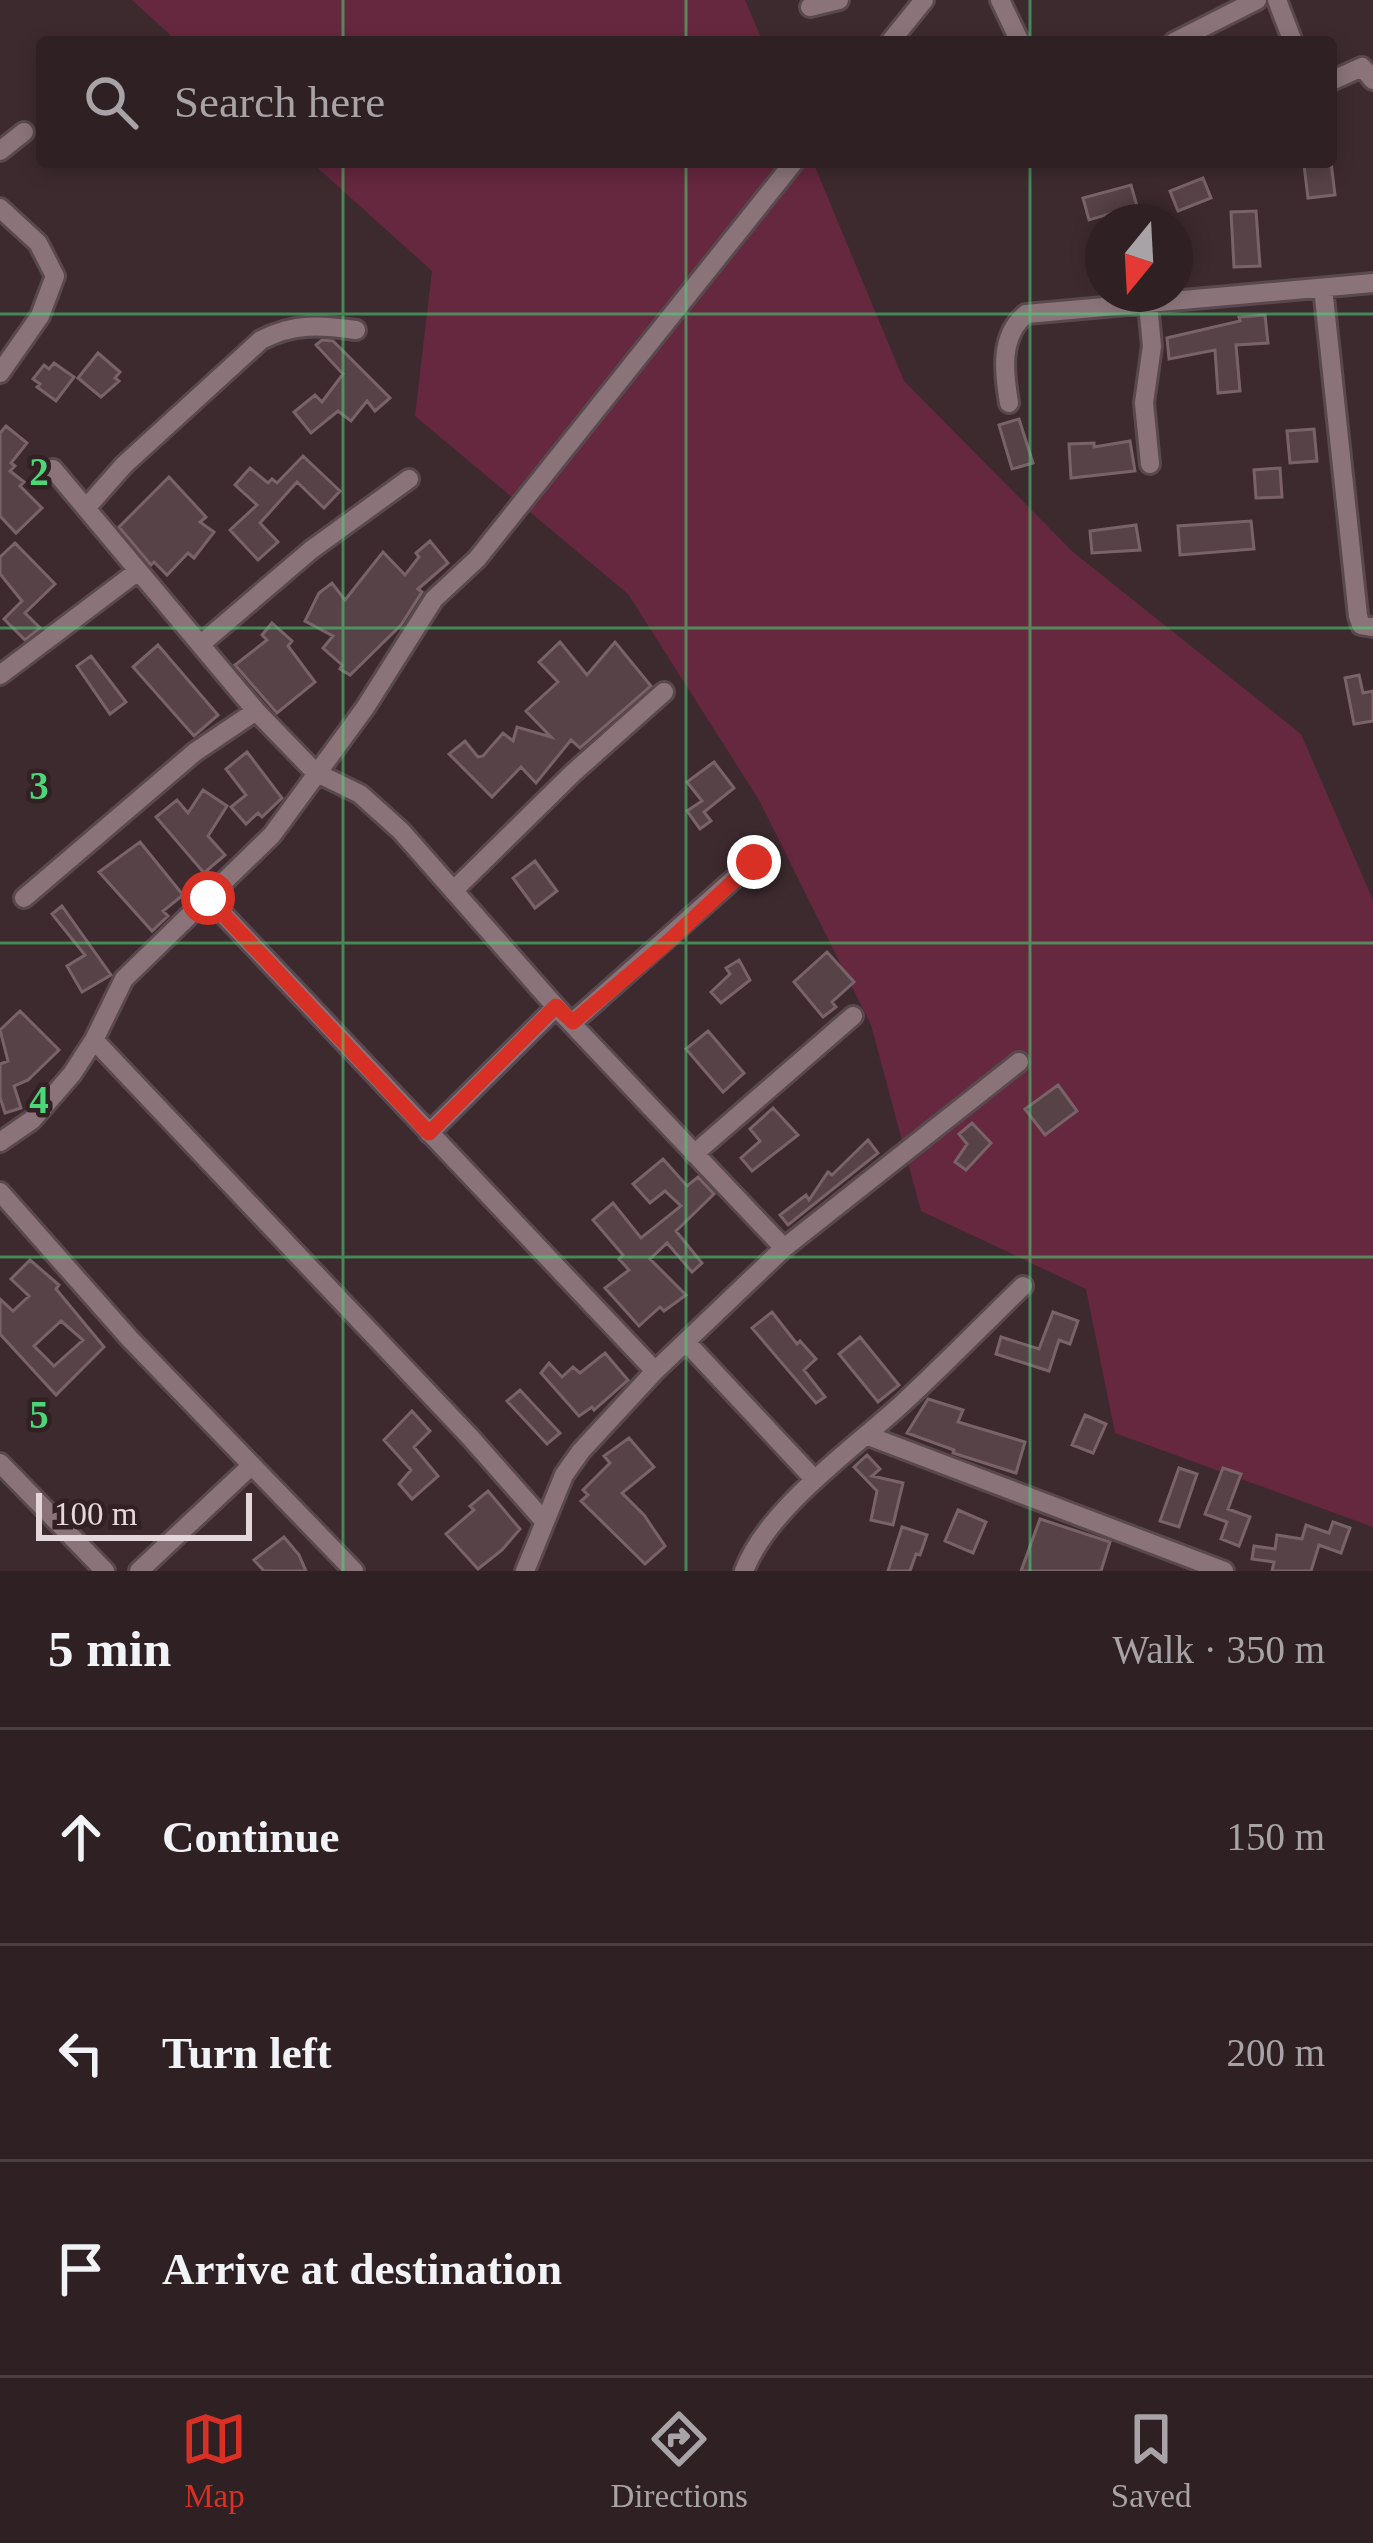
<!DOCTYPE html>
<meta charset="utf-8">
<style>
:root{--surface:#2e2023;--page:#3a2d30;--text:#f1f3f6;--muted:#a7a3a6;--line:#493e41;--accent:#d93025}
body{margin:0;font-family:"Times New Roman",serif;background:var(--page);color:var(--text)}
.compass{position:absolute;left:1085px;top:204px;width:108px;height:108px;border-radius:50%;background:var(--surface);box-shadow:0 6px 18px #0003;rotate:198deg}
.scale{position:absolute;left:36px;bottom:30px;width:216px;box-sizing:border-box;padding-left:12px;border:6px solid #e4d7db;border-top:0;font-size:33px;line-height:42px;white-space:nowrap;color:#e4d7db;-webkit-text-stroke:9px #322025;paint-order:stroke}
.stop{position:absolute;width:36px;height:36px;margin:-27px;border:9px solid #d93025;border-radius:50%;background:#fff}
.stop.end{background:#d93025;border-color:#fff;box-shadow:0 3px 12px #0008}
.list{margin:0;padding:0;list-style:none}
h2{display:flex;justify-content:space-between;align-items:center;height:156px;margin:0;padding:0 48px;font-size:51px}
h2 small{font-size:39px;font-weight:400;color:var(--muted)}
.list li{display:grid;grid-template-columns:78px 1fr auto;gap:36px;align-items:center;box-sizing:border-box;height:216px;padding:0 48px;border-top:3px solid var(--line)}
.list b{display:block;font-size:45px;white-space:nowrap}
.list em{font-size:39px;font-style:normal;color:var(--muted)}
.icon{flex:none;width:66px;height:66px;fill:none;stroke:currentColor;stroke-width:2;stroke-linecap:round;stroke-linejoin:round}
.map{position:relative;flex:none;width:1373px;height:1571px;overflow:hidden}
.search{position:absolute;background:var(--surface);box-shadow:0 6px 18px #0003;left:36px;right:36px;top:36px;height:132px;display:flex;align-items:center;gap:30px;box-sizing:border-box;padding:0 42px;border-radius:12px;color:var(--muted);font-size:45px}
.sheet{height:804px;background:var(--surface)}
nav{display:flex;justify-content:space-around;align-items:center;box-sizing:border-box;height:168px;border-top:3px solid var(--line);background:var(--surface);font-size:33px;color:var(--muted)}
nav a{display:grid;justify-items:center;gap:6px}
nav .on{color:var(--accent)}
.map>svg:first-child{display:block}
.green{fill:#66283e}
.building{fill:#574248;stroke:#796369;stroke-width:3;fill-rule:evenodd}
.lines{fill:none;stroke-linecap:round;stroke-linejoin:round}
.minor-casing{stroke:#59494e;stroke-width:24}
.minor{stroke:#8a747a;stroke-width:18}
.route{stroke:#d93025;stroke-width:15}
.grid{fill:none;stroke:#4bd677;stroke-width:3;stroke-opacity:0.55}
.grid-label{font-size:39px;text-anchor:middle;font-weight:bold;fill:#4bd677;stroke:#322025;stroke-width:9;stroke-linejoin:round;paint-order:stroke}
</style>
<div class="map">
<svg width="1373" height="1571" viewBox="0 0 1373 1571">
<rect width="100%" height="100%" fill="#3d2a2f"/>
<!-- green -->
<path class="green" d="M132,0H745L763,42H178Z
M311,162H813L904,381L1073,552L1301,734L1373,900V1527L1115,1433L1086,1289L921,1211L871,1025L759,800L628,594L415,416L432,271Z"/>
<!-- building -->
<path class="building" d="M1331,162L1335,195L1308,198L1304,165Z
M1203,178L1211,198L1178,211L1170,191Z
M1131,185L1137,206L1089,220L1083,198Z
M1256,211L1260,266L1234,267L1231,212Z
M1265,315L1268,343L1236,345L1240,391L1218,393L1215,350L1169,359L1167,338L1240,321L1239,317Z
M322,340L333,341L390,398L375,411L367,401L351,421L338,411L311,433L294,412L315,395L322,402L343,374L316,345Z
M98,353L120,372L115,378L119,381L101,397L78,378Z
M54,363L74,377L56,401L37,387L40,384L33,379L44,365L49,369Z
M1019,419L1033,463L1012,469L999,425Z
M6,426L27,443L11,463L15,466L10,471L24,482L20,486L42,508L16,533L0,516V433Z
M1314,429L1317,461L1290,463L1287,431Z
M1130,441L1135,471L1071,478L1069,444L1094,443V447Z
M303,456L340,491L324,508L297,482L260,523L278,542L258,560L230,530L257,505L235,485L250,468L268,483L272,479L277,483Z
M1280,468L1282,497L1256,498L1254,470Z
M169,477L206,517L200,522L214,532L194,558L188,553L167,575L154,562L151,565L119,527Z
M1251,521L1254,549L1180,555L1178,526Z
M1136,525L1140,550L1092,553L1090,531Z
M430,541L448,563L418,589L422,592L401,625L350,675L340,669L342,665L323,648L333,636L305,621L319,593L332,583L345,600L383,552L405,575L419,557L416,553Z
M15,543L55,584L25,613L40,628L25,640L4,619L22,601L0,574V557Z
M272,623L292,641L288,646L315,682L277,713L235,665L267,640L262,635Z
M560,642L587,675L615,642L651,686L580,748L571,740L536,783L521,767L492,797L449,754L465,741L478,757L483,756L503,733L513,741L517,727L551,737L526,711L558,682L539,662Z
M158,645L218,715L194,736L133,667Z
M91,656L126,702L110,714L77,666Z
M1359,675L1363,693L1373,691V721L1354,724L1345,678Z
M247,752L282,798L262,817L258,813L246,824L231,807L246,795L226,769Z
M714,762L734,788L704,812L711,821L700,829L687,811L702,801L687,782Z
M203,790L227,806L208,836L225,855L204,873L156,817L177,800L188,813Z
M140,842L183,895L163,911L168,916L152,931L99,872Z
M535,861L557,891L535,908L513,878Z
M62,906L111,975L82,992L67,966L85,955L52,914Z
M827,952L854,982L832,1002L836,1007L823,1017L794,982Z
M739,960L750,980L721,1003L711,992L730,974L726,968Z
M20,1011L59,1050L28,1080L14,1086L21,1108L5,1113L0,1097V1064L8,1061L0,1030Z
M708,1031L744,1073L723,1092L686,1049Z
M1058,1085L1077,1111L1045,1135L1025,1109Z
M773,1108L798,1135L752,1171L741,1158L760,1141L750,1129Z
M972,1123L991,1143L966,1170L955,1162L967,1144L959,1134Z
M868,1140L878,1153L788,1225L780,1215L806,1195L809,1200L828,1172L832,1175Z
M663,1159L687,1186L698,1177L714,1194L676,1231L702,1263L692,1272L667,1243L650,1259L686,1295L664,1311L660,1307L639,1326L605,1288L629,1270L619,1259L623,1255L593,1220L613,1203L641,1238L681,1206L665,1191L650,1203L633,1184Z
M30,1260L59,1285L56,1289L104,1347L56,1395L0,1334V1299L13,1311L29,1296L11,1279ZM61,1321L83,1340L54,1366L34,1346Z
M772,1312L797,1344L800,1341L816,1359L804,1370L825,1397L816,1403L752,1328Z
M1053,1312L1078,1321L1070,1344L1059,1340L1049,1371L996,1354L1001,1337L1039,1349Z
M860,1337L899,1385L878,1402L839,1354Z
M605,1353L628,1380L594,1410L592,1407L579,1416L541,1373L549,1363L562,1377L573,1367L580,1373Z
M520,1390L560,1433L547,1444L507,1401Z
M928,1399L963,1410L958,1422L1025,1442L1016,1473L953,1453L954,1450L907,1433Z
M412,1411L430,1431L414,1447L438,1476L412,1499L399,1484L411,1470L384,1440Z
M1085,1415L1106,1424L1093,1453L1072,1445Z
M629,1438L654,1467L622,1493L644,1515L665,1546L645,1564L581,1501L588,1495L583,1490L610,1463L604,1456Z
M867,1455L880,1469L872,1476L903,1483L893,1525L871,1520L877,1491L854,1467Z
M1179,1468L1197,1474L1179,1527L1160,1521Z
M1223,1468L1241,1474L1228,1509L1250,1517L1239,1546L1221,1539L1227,1522L1205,1514Z
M488,1491L520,1529L502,1550L478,1569L446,1534L474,1510L470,1506Z
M958,1510L986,1522L973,1553L945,1541Z
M1040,1519L1110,1542L1101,1571H1021Z
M1333,1522L1350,1528L1341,1553L1319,1545L1311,1571H1272L1274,1562L1252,1559L1254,1546L1275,1549L1277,1535L1302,1539L1306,1525L1329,1533Z
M902,1527L927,1535L920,1555L916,1554L910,1571H888Z
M284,1537L299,1555L306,1571H264L254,1560Z"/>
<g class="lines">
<defs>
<path id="minor" d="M1000,0L1020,42
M1277,0L1293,42
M810,7L839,0
M890,42L924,0
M1174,42L1257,0
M1331,81L1362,67L1373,80
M0,151L24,132
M0,208L38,243L55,276L40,316L0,373
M1323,288L1358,616L1361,625L1373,627
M1148,304L1152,346L1144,403L1150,464
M1009,403C1004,373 999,336 1026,314L1373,283
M53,469L256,711L315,772L360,794L401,831L556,1007L784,1248
M87,507L124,465L261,340C294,323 320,325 356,330
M201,644L311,550L409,479
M0,675L138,571
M454,890L573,773L664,692
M24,898L195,752L256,711
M208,898L655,1371
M573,1022L754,861
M94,1040L470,1437L545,1522
M429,1133L556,1007
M0,1142L32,1120L72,1074L94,1040L124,979L272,835L365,708L434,599L477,559L794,162
M694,1154L853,1016
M0,1192L130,1339L354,1571
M686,1342L815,1480
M866,1435L1224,1571
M0,1463L105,1571
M139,1571L252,1465
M525,1571L564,1475L581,1451L655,1371L784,1248L1019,1062
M744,1571C768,1508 853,1449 903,1403C944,1365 983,1325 1023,1286"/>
</defs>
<!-- minor casing -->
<use href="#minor" class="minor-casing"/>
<!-- minor -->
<use href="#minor" class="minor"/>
</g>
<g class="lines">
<!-- route -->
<path class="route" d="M208,898L429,1133L556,1006L573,1022L669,941L754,862"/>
</g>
<!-- grid -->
<path class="grid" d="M343,0V42M686,0V42M1030,0V42M343,162V1571M686,162V1571M1030,162V1571M0,314H1373M0,628H1373M0,943H1373M0,1257H1373"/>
<g class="grid-label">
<text x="39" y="485">2</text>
<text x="39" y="799">3</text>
<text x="39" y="1113">4</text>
<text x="39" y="1428">5</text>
</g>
</svg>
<svg class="compass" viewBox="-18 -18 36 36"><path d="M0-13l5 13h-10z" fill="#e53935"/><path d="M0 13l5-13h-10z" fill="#a7a3a6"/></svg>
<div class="scale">100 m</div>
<div class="stop" style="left:208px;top:898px"></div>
<div class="stop end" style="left:754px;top:862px"></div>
<div class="search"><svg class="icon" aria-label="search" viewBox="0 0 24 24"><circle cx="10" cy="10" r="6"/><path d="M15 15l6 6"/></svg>Search here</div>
</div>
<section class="sheet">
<h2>5 min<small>Walk · 350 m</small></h2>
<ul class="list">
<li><svg class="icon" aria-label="ahead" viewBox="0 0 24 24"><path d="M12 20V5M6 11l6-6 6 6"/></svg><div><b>Continue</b></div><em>150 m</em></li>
<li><svg class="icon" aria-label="left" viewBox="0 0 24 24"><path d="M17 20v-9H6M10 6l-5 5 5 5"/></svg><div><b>Turn left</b></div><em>200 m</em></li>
<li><svg class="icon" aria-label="arrive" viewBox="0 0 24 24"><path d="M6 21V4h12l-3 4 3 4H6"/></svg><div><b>Arrive at destination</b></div></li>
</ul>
</section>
<nav>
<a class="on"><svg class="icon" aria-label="map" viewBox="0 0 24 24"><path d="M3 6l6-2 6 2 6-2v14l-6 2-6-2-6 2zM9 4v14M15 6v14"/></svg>Map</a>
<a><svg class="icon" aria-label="directions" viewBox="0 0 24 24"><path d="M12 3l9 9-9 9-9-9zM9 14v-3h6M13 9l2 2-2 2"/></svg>Directions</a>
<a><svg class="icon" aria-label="saved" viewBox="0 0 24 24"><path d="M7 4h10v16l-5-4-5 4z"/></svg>Saved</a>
</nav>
